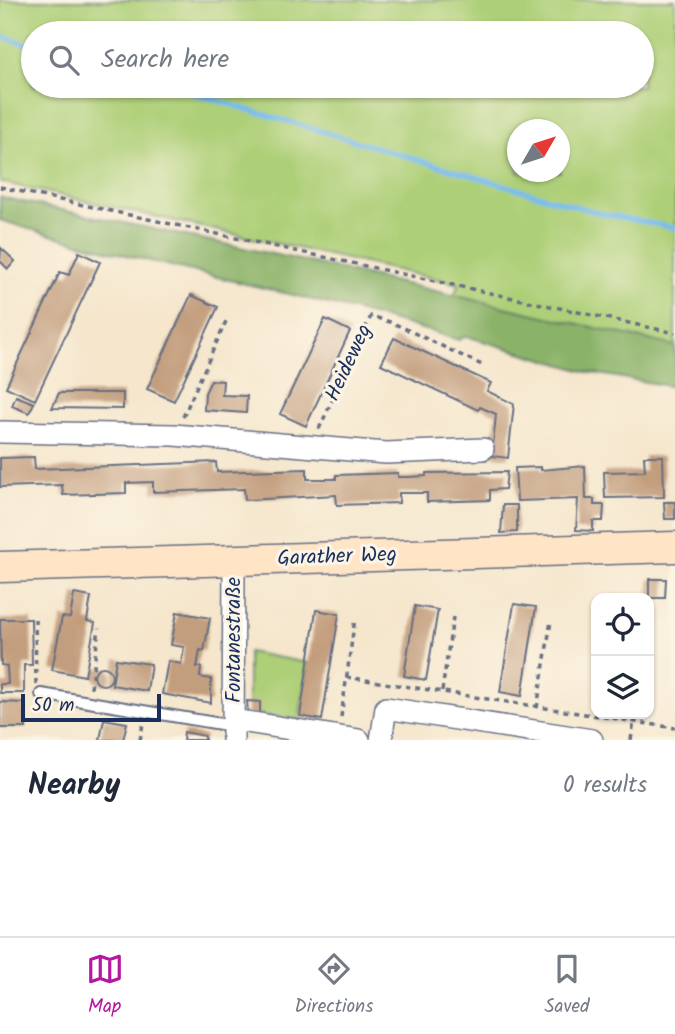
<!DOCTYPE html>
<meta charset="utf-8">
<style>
:root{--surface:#fff;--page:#f6f6f7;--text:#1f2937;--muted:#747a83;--line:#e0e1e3;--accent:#b5179e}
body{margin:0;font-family:Kalam,sans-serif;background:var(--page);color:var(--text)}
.controls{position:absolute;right:21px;bottom:21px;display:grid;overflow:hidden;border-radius:14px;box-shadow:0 2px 5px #0004}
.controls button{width:63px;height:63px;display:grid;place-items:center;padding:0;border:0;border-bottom:2px solid var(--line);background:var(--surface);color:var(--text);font:35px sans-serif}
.compass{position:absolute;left:507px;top:119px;width:63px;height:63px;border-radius:50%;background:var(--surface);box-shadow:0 2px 5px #0004;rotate:51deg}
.scale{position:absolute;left:21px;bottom:18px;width:140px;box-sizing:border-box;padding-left:7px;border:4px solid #1b2f5e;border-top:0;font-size:19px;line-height:24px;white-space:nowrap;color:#1b2f5e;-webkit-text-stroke:5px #fcf5e5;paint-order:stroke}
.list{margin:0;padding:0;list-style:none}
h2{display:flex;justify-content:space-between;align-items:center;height:91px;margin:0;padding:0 28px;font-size:30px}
h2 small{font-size:23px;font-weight:400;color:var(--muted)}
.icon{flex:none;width:38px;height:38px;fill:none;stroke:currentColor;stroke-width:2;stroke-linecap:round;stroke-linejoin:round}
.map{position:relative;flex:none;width:675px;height:740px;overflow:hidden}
.search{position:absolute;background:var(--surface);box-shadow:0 2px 5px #0004;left:21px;right:21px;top:21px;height:77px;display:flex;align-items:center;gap:18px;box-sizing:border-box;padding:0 24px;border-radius:38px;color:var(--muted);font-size:26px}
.sheet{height:196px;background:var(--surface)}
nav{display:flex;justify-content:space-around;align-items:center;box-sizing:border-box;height:98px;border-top:2px solid var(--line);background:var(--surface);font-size:19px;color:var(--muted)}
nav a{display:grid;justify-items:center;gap:4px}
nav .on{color:var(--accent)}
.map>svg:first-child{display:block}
.green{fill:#adcf77;stroke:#647f6a;stroke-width:2;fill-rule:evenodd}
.forest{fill:#8ab268;stroke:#527063;stroke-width:2}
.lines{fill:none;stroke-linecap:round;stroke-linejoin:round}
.stream{stroke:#79bcef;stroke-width:5}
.building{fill:#c39e7e}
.lane-casing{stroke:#676f84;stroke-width:14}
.street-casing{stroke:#676f84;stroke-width:24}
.secondary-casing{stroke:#676f84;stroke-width:33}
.path{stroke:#676f84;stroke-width:3.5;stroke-dasharray:5 5;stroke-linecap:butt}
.lane{stroke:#fff;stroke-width:10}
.street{stroke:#fff;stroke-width:21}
.secondary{stroke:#ffe4c6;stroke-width:30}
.labels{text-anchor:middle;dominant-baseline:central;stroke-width:6;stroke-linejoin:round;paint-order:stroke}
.street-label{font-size:21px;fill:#1b2f5e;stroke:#fcf5e5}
</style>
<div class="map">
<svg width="675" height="740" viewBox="0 0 675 740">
<rect width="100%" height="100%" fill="#fcf5e5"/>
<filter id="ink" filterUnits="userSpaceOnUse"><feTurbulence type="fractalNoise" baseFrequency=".0143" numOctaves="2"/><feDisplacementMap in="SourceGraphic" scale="14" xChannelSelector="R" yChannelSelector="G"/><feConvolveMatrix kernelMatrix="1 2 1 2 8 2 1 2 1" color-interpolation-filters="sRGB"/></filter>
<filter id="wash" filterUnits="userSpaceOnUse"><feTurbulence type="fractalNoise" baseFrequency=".00686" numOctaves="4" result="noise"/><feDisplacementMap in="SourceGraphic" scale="28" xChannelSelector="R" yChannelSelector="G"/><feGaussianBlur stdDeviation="1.57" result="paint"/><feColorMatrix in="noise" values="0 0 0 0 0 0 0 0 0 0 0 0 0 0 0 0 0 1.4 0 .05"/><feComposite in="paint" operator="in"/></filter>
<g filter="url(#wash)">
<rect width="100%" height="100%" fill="#f5e6cc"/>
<!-- green -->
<path class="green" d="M0,0H675V347L453,298L459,284L0,182ZM33,33H642V86H33ZM518,130H560V172H518Z
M248,652L308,663L299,720L248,713Z"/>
<!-- forest -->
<path class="forest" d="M0,197L282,256L675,346V387L587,372L466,336L459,340C308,293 151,267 0,220Z"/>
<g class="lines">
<!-- stream -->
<path class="stream" d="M0,36L33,46
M168,86L599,213L675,228"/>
</g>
<g id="blocks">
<!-- building -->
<path class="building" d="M1,248L15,261L8,269L0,261Z
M79,252L100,262L35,400L6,387L60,272L69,275Z
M191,295L218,307L174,401L147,389Z
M325,319L350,331L306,426L280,414Z
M394,338L491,383L487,391L514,404L508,458L492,456L496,414L480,407L478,410L381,364Z
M211,380L223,381L222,395L247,396L246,413L204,410L205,393Z
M59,393H123V409L52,408Z
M16,396L34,403L29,413L12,406Z
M644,456H663L664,497L605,498L604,472L645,471Z
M34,457L35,469L216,462L217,472L307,469V479H336V475L398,473V477H408L426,476V473L507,472L505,489L490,490V500L427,502V493H399V503L337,505L336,495L245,500L244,489L153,492V482L126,483V493L63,495L62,485L0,487V458Z
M585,466L586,499H594V505H604L603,521H593V531L576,530L578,499L517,501L515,468L541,467V470Z
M664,502H675V519H665Z
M503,505H517V532L501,533Z
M649,579H666L665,598H649Z
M74,594L91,597L87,621L95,623L85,676L52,670L62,617L70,618Z
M514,604L536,607L522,696L500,692Z
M415,606L438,610L426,680L404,676Z
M316,610L339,614L322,720L300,716Z
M177,612L210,618L204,651L200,650L197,667H201L200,677L211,679V703L162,694L168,661L181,664L182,659L184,647L171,645Z
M0,619H31L32,665H24V693H0V684H8L7,666L1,665Z
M116,659L151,664L147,691L112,685Z
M94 676a9 9 0 1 1 18 0a9 9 0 1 1-18 0Z
M247,701L260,702V715L248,713Z
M0,702L25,703L26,728H0Z
M104,719L127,723L123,740H100Z
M184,732L205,736V740H183Z"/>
</g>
</g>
<g filter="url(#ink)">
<use href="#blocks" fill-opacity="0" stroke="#676f84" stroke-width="2"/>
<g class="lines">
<defs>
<path id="lane" d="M41,694L233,726"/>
<path id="street" d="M0,432L174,435L386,453L483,449
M234,720L359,740
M233,740L234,560
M381,740L386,708L592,740"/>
<path id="secondary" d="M0,567L675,547"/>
</defs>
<!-- lane casing -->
<use href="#lane" class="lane-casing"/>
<!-- street casing -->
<use href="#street" class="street-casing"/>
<!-- secondary casing -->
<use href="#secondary" class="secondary-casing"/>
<!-- path -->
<path class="path" d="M0,187L675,333
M183,417L227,319
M319,429L371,316L393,323L484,366
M35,619L36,684
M649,624L650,613
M346,677L675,728
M91,688L99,628
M442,691L453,617
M537,708L551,621
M341,717L355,618
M140,740L143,724
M631,740L635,714"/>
<!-- lane -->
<use href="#lane" class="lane"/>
<!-- street -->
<use href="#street" class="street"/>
<!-- secondary -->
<use href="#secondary" class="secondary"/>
</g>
</g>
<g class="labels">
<!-- street labels -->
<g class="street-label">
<text transform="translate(349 363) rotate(-65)">Heideweg</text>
<text transform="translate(337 557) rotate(-2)">Garather Weg</text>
<text transform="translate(234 640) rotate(-90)">Fontanestraße</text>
</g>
</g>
</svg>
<div class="controls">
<button><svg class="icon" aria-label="locate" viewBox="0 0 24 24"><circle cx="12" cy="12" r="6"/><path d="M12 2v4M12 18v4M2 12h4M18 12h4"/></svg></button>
<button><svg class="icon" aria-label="layers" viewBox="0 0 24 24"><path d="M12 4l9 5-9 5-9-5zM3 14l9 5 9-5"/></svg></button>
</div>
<svg class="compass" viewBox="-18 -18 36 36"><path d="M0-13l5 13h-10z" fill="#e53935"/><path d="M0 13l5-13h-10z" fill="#747a83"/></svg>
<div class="scale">50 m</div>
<div class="search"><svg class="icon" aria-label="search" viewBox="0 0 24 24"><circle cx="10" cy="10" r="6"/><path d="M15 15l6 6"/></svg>Search here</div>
</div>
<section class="sheet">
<h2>Nearby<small>0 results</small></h2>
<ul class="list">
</ul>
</section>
<nav>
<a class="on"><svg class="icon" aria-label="map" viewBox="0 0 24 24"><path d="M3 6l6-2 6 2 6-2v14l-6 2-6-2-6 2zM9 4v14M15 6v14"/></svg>Map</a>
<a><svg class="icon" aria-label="directions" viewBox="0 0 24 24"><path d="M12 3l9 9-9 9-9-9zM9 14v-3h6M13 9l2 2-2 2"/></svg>Directions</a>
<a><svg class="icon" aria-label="saved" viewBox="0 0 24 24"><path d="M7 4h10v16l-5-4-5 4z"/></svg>Saved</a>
</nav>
